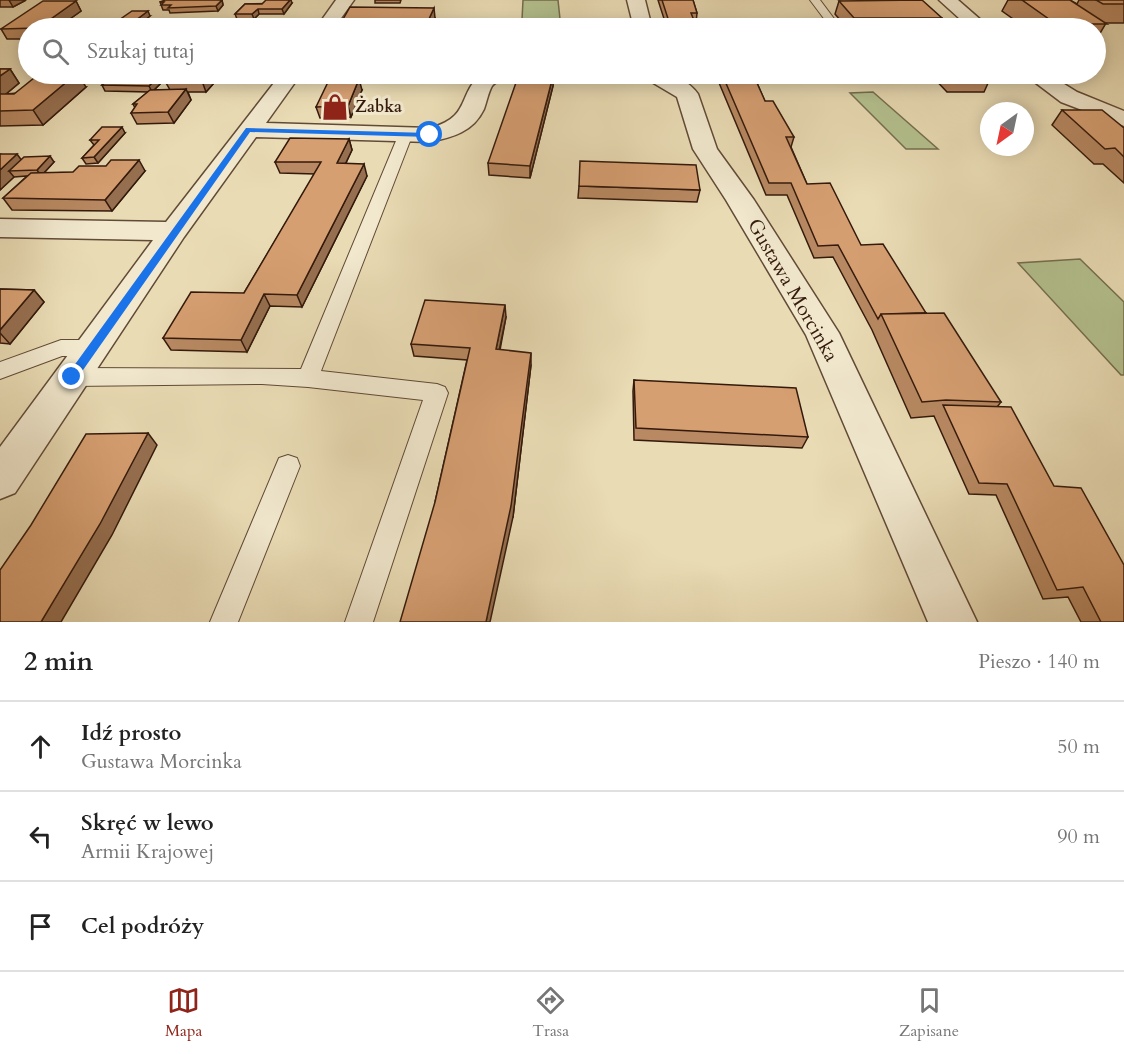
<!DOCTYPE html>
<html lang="pl">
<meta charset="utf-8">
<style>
:root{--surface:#fff;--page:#f6f6f6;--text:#222;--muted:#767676;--line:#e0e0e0;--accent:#8f2418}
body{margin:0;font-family:Cardo,serif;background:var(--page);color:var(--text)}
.compass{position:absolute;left:980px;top:102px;width:54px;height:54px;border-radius:50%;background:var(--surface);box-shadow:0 3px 15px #0003;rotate:213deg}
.stop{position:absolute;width:18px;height:18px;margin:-14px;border:4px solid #1a73e8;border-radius:50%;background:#fff}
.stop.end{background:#1a73e8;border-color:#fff;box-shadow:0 2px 6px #0008}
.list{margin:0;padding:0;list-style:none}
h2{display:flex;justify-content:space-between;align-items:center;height:78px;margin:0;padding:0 24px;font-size:26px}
h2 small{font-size:20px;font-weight:400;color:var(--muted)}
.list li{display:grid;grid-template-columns:39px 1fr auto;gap:18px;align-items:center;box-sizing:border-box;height:90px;padding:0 24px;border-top:2px solid var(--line)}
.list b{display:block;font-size:22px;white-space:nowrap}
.list p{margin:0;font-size:20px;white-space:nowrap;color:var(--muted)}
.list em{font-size:20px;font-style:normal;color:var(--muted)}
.icon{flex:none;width:33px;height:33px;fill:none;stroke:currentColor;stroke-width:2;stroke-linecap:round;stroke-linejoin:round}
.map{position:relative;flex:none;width:1124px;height:622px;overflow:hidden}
.search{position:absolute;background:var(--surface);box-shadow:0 3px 15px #0003;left:18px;right:18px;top:18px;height:66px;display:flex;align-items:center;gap:15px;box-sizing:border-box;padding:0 21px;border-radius:33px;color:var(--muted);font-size:22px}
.sheet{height:348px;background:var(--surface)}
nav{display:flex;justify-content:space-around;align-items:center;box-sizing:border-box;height:84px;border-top:2px solid var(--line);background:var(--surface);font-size:16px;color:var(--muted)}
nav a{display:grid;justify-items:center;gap:3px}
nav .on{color:var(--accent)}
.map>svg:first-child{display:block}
.green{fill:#b4c18f;stroke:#746e4e;stroke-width:1.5}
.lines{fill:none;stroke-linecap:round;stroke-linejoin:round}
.service-casing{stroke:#614a36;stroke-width:2}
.minor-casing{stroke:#614a36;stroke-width:3}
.service{fill:#f1e8ce;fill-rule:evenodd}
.minor{fill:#f1e8ce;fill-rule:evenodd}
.wall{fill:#b88962;stroke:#341a0c;stroke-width:1.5}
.shaded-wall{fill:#966f50;stroke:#341a0c;stroke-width:1.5}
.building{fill:#d69f72;stroke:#341a0c;stroke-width:1.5}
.route{fill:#1a73e8}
.labels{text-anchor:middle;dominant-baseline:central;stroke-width:6;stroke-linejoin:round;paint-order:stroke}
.far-poi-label{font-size:16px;font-weight:bold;fill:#341a0c;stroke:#f1e8ce;text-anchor:start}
.street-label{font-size:20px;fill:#341a0c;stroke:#f1e8ce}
</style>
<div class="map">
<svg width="1124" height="622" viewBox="0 0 1124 622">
<rect width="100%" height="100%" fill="#e9dbb4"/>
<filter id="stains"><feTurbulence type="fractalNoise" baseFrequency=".00333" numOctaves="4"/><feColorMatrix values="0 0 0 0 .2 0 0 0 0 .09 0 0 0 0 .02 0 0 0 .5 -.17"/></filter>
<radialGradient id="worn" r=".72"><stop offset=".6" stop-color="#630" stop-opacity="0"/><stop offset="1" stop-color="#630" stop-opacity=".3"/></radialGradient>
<!-- green -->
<path class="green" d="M523,0H558L560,19L522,20Z
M873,92L938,149H906L850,93Z
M1080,259L1124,302V375H1121L1018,263Z"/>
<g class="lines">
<defs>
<path id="service" d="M810,0H820L841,28H831Z
M405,132L412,136L321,371L437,384L445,387L448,393L373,622H345L423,400L308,387L262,384L72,386L64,383L61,377L64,371L72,368L301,369L398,136Z
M61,340H93L100,342L103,348L100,354L93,356H62L0,379V362Z
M288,455L297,458L300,466L238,622H210L279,458Z"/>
<path id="minor" d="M336,0H354L334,28H316Z
M627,0H645L652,28H634Z
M939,0H958L990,28H970Z
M281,74H301L266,123L430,128C471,117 457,96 481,74H506C503,80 496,81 492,86C488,93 487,101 484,109C473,132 453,137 430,142L256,137L184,237L15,493L0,499V447L153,240L0,237V219L166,222Z
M611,74C638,71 680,68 698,94L717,149L754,200L839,333L977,622H928L806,335L726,200L693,149L677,97L650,81L614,78Z
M1024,74H1048L1077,92L1124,111V126L1061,102Z"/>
</defs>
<!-- service casing -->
<use href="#service" class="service-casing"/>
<!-- minor casing -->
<use href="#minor" class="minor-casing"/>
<!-- service -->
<use href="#service" class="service"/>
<!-- minor -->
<use href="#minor" class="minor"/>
</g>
<!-- wall -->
<path class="wall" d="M0,0H26L13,7H0Z
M222,0L223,5L218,11L170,13L169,10H163L160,2Z
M375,0H401L400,3H375Z
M658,0H693L697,13L696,23H695L697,28H667Z
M1008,0H1070L1077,4L1079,0H1124V23H1106L1095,42V28H1026L1002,11Z
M76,1L81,11L57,28H28V39H7L1,29Z
M839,1L942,18L940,22L948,28H847L835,14Z
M292,3L284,14H259L254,19H237L235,14L245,4Z
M150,16L139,25H122L119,20Z
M435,18L431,28H344L342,21Z
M0,69H10L19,83L6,94L86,87L43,125L0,126Z
M222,74L206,92H188L191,100L174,123L137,124L131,113L135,108L133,104L148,92L105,91L102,85L157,78L160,84L154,90H170L165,81Z
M696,74H753L765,101L794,137L791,147L807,184L861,245L926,313L1001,402L997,407L1124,622H1081L1068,597L1043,599L996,495L969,494L934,416L911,418L872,330L833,257L814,258L787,195H766L717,78H697Z
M930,74H982L989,81L984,92H947Z
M553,76V86L530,178L489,175L488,163Z
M362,90L351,117L320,118L316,107Z
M1062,110L1124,128V183L1103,164H1094L1052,125Z
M125,133L98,163L86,164L82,158L94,145L90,140Z
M349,139L352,150L346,163L367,176L302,307L270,306L247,352L171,350L163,338L244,293L315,174L280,173L275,162Z
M0,154L21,160L54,162L44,173L145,171L112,211L12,210L3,198L27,176L14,177L0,190Z
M579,186L700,190L697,202L578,198Z
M0,289L34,290L44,302L10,344L0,343Z
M506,317L500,350L531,365L513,517L435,502L467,360L414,356L411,344Z
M634,380L808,437L802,448L634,440L633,391Z"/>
<!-- shaded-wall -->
<path class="shaded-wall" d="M9,0H26L13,7Z
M222,0L223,5L218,11L216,6Z
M290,0H291L292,3L284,14L282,9Z
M76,1L81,11L57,28H38Z
M434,8L435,18L431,28H429L428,21Z
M258,9L259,14L254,19L252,14Z
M148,11L150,16L139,25L136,20Z
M10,69L19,83L0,99V76Z
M76,74H78L86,87L43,125L33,110Z
M209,74H222L206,92L202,81Z
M553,76V86L530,178V166Z
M157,78L160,84L152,92L149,86Z
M359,79L362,90L351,117L348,106Z
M186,89L191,100L174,123L168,112Z
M122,127L125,133L98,163L94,157Z
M349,139L352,150L340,175L337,163Z
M17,154L25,165L9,171L14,177L0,190V170Z
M50,156L54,162L41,176L37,170Z
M139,160L145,171L112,211L105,200Z
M364,164L367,176L302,307L297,295Z
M34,290L44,302L10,344L0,333V330Z
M264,294L270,306L247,352L241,340Z
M505,305L506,317L497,361L496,349Z
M531,353V365L513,517L490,622H486Z
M148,433L157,445L112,535L61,622H41Z"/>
<!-- building -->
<path class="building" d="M165,0H222L216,6L168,8L171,5H161L164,2H160Z
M266,0H290L282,9H258L252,14H235L245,4H262Z
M662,0H693L697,13H691L697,28H671Z
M922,0L942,18H854L839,1Z
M1022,0H1070L1107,24H1056Z
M1096,0H1124V4H1103Z
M43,1H76L38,28L1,29Z
M350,7L434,8L428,21H342Z
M132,11H148L136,20H119Z
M911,22H940L948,28H918Z
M0,69H10L0,76Z
M39,74H76L33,110L0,111V94H14Z
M173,74H209L202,81H165Z
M519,74L553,76L530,166L488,163Z
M722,74H753L765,101H773L794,137H786L807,184L830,183L861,245L883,244L926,313L881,314L878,319L838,245L818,246L791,183H769Z
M945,74H982L989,81H952Z
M111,78H157L149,86L102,85Z
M359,79L348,106L316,107L329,80Z
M186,89L168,112L131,113L137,104H133L150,90Z
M1062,110H1102L1124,128V157L1115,148L1105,149Z
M102,127H122L94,157L82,158L99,140H90Z
M290,138L349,139L337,163L364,164L297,295L264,294L241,340L163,338L191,292L244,293L321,162H275Z
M0,154H17L0,170Z
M50,156L37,170L9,171L24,157Z
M111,160H139L105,200L3,198L31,173L73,172L79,166H106Z
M580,161L696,165L700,190L579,186Z
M0,289L34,290L0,330Z
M425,300L505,305L496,349L531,353L511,506L486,622H400L435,502L470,348L411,344Z
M944,313L1001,402L946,400L922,402L881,314Z
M634,380L796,388L808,437L636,428Z
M943,405L1011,407L1054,486L1081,488L1124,565V622H1101L1083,587L1057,590L1007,484L979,483Z
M148,433L100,524L41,622H0V570L31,525L86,434Z"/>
<!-- route -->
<path class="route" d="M246,128L430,133L434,135L430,137L250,132L76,380H68V374Z"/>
<!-- icons -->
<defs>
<symbol id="shop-bare" viewBox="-9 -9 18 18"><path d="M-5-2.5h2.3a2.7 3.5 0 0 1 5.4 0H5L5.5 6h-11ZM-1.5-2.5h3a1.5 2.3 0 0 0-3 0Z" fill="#8f2418" stroke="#f1e8ce" stroke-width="2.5" paint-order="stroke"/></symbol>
</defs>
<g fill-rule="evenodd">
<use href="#shop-bare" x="316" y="88" width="38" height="38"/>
</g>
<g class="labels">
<!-- far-poi labels -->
<g class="far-poi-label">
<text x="355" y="107">Żabka</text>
</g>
<!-- street labels -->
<g class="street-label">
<text transform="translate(793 290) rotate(60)">Gustawa Morcinka</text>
</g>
</g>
<rect width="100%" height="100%" filter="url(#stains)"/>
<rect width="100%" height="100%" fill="url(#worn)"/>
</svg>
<svg class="compass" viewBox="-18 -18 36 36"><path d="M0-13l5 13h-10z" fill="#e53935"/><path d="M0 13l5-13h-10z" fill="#767676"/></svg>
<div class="stop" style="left:430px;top:135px"></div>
<div class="stop end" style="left:72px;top:377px"></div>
<div class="search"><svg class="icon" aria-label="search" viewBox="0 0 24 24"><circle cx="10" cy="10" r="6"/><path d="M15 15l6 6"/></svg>Szukaj tutaj</div>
</div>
<section class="sheet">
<h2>2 min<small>Pieszo · 140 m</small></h2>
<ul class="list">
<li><svg class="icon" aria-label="ahead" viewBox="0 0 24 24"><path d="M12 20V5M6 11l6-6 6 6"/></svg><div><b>Idź prosto</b><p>Gustawa Morcinka</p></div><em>50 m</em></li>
<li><svg class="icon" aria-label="left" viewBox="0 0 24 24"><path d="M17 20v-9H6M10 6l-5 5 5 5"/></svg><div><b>Skręć w lewo</b><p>Armii Krajowej</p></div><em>90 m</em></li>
<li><svg class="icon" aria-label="arrive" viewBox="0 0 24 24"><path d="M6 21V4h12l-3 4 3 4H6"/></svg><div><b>Cel podróży</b></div></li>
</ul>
</section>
<nav>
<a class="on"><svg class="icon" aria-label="map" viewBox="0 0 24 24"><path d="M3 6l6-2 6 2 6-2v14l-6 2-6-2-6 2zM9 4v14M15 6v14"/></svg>Mapa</a>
<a><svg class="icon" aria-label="directions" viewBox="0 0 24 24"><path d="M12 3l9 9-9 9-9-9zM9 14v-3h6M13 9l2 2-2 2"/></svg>Trasa</a>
<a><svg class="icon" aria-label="saved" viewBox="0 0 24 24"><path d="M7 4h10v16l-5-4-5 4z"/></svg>Zapisane</a>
</nav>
